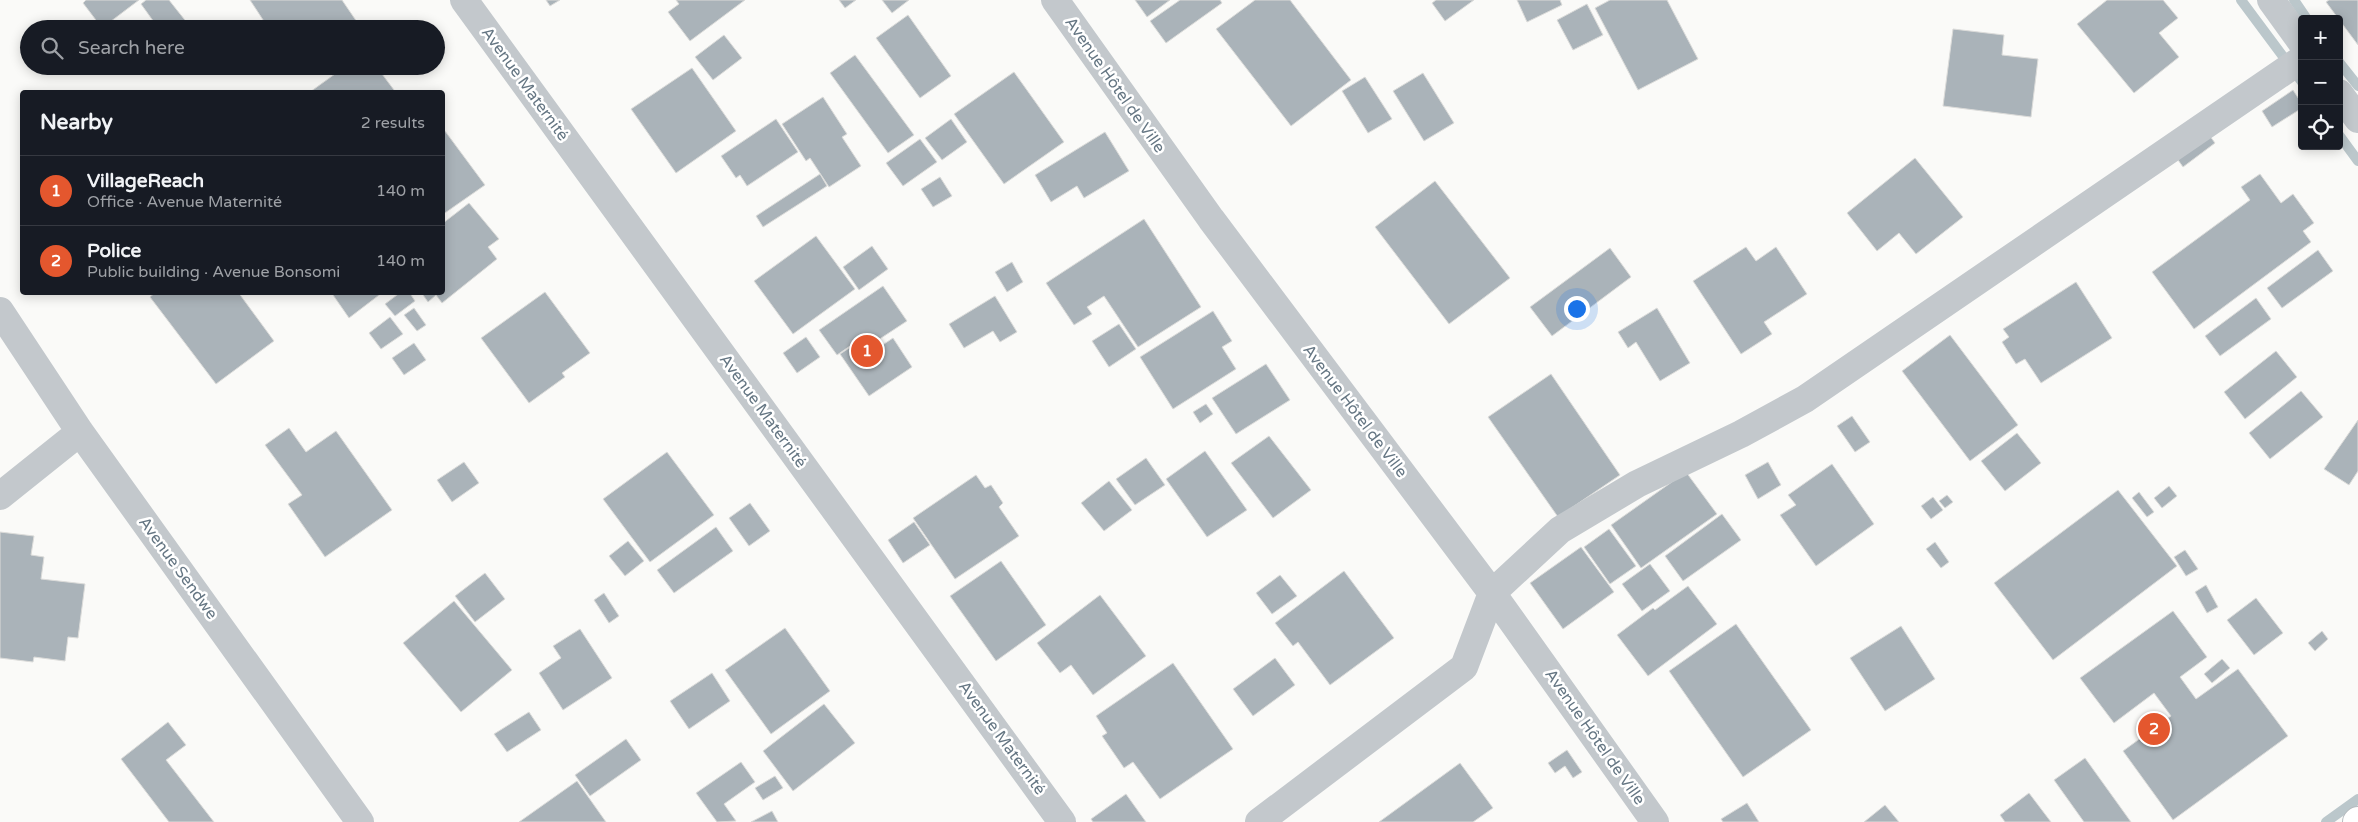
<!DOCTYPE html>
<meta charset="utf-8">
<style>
:root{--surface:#171b24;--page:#242831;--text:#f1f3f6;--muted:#9ea1a6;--line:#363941;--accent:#e4572e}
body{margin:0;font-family:"Varela Round",sans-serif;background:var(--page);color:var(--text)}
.controls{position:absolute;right:15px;top:15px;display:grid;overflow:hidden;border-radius:5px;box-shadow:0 2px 12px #0003}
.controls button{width:45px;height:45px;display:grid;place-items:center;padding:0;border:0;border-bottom:1px solid var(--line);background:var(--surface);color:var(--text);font:25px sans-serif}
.you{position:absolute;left:1576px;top:308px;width:18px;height:18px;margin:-12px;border:4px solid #fff;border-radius:50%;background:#1a73e8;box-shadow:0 0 0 8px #1a73e833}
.badge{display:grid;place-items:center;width:32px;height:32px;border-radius:50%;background:var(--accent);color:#fff;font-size:16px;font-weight:700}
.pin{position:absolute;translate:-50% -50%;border:2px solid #fff;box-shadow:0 1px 5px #0006}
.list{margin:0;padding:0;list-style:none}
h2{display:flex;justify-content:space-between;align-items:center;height:65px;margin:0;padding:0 20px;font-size:21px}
h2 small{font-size:16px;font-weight:400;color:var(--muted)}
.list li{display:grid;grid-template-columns:32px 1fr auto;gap:15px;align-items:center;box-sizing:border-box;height:70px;padding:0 20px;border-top:1px solid var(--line)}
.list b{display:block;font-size:19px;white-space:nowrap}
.list p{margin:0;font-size:16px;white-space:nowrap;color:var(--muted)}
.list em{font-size:16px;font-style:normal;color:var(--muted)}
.icon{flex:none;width:28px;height:28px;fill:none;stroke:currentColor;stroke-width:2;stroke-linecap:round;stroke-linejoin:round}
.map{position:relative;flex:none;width:2358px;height:822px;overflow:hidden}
.search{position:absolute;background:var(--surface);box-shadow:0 2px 12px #0003;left:20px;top:20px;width:425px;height:55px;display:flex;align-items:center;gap:12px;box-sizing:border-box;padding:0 18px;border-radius:28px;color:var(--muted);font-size:19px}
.panel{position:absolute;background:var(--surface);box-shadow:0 2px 12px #0003;left:20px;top:90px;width:425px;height:205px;border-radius:5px}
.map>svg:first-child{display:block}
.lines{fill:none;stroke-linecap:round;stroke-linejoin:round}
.stream{stroke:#bbc7cb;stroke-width:10}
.building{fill:#aab3b9;stroke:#dcdcda}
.major-casing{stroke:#b5babe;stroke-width:30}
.minor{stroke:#c3c8cc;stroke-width:28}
.major{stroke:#fff;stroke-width:28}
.labels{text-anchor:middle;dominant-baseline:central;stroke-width:5;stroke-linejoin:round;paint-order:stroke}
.street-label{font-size:16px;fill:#657683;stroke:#fff}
</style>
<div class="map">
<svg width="2358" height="822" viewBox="0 0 2358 822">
<rect width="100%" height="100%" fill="#fafaf8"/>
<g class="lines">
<!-- stream -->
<path class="stream" d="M2241,0L2302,82
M2294,0L2307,19
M2339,62L2358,86
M2339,135L2358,161
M2326,822L2358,799"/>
</g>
<!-- building -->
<path class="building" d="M86,0H139L102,28L83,3Z
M146,0H169L192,29H159L141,4Z
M250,0H342L357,22L347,29H269Z
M546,0H560L550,6Z
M676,0H745L690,41L668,12L679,4Z
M839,0H856L845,8Z
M882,0H909L892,13Z
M1135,0H1170L1147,17Z
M1180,0H1220L1222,3L1166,43L1150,21Z
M1255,0H1290L1351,80L1291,126L1216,29Z
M1436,0H1474L1445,21L1432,3Z
M1517,0H1560L1562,5L1527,22Z
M1610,0H1667L1698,59L1638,90L1595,8Z
M2107,0H2163L2178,18L2159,33L2179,57L2134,93L2077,24Z
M2329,0H2358V45L2326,2Z
M1587,4L1603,35L1573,50L1557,20Z
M908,15L951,76L920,98L876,38Z
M1953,29L2004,35L2002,55L2038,59L2031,117L1943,106Z
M724,35L742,58L713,80L695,57Z
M855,55L914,135L888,153L830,73Z
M346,66H376L394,90L390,92H310Z
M692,68L736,131L676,173L631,109Z
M1014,72L1064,142L1004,184L954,114Z
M1423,73L1454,123L1424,141L1393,91Z
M1365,77L1392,119L1368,133L1342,91Z
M2293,90L2302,104V108L2272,127L2262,111Z
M823,97L847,134L842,137L861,166L829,187L810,158L806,161L782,124Z
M776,119L798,152L747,186L740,175L736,178L721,156Z
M951,119L967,142L942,160L925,138Z
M442,127L485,185L442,215Z
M2204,128L2215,143L2183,167L2171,150Z
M1105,132L1129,171L1084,198L1077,186L1051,202L1035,175Z
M920,139L937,162L903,186L886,163Z
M1915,158L1963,217L1916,254L1899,233L1877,251L1847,213Z
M820,174L827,186L763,227L756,216Z
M2260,174L2281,203L2293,194L2314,223L2303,231L2311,242L2194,329L2152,272L2250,200L2241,187Z
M940,177L952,196L933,207L921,189Z
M1435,181L1510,278L1449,324L1375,227Z
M469,203L499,239L488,247L497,259L442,303L436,295L428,302L421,292H442V224Z
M1144,219L1201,307L1138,347L1104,296L1087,307L1092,314L1074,325L1046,283Z
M816,236L855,289L793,334L754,281Z
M872,246L888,269L859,290L843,267Z
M1746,247L1756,261L1776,247L1807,294L1764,322L1772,334L1741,354L1693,281Z
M1610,248L1631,277L1552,336L1530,307Z
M2318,250L2333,271L2282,308L2267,288Z
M1012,262L1023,282L1007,292L995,272Z
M2076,282L2112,338L2041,383L2025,359L2016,364L2002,342L2009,337L2003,329Z
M883,286L907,321L872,344L866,335L837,355L819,330Z
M156,292H238L274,341L216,384L150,297Z
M331,292H383L349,318Z
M401,292H409L415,301L395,316L385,304Z
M545,292L590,353L562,373L565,377L529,403L481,338Z
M995,296L1017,332L1000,342L993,331L964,348L949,324Z
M2256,298L2271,319L2220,356L2205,336Z
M414,308L426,325L417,331L404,315Z
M1657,308L1690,363L1660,381L1636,342L1628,348L1618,332Z
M1213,311L1232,341L1222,347L1236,369L1173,409L1140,357Z
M390,317L403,334L381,349L369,333Z
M1119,324L1136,349L1109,367L1092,341Z
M1950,335L2018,425L1970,461L1902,371Z
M806,337L820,357L797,373L783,353Z
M866,337L875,350L893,338L912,367L869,396L840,354Z
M414,343L426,360L404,375L392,358Z
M2276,351L2297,377L2245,419L2224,392Z
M1266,364L1290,400L1236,434L1212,398Z
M1551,374L1620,475L1558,517L1488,417Z
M2301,391L2323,417L2270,459L2249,433Z
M1206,404L1213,414L1200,423L1193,412Z
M1852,416L1870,442L1855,452L1837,426Z
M2358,420V471L2349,485L2324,469Z
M289,428L306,452L336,431L392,510L325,557L288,504L302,495L265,445Z
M2017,433L2041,463L2005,491L1981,461Z
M1269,436L1311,490L1273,518L1231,463Z
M1205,451L1247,510L1207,537L1166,479Z
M667,452L714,515L650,562L603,499Z
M1146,458L1165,485L1135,505L1116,479Z
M464,462L479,483L452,502L437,480Z
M1768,462L1781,485L1758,499L1745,475Z
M1832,464L1874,524L1816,566L1780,515L1796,505L1788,495Z
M1686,472L1717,514L1641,568L1611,525Z
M976,475L985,488L991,485L1003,503L999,507L1019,536L955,579L913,518Z
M1109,481L1132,510L1104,531L1081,503Z
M2169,486L2177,496L2162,508L2154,498Z
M2118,490L2177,566L2053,660L1994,583Z
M2139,492L2154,512L2147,517L2132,498Z
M1947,495L1953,502L1945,508L1939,501Z
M1933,497L1943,510L1931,519L1921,506Z
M750,503L770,531L749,546L729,518Z
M1722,514L1741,540L1683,581L1665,556Z
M914,522L930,545L903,563L888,540Z
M716,527L733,551L674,593L657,570Z
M1609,529L1636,566L1610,584L1584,547Z
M0,532L34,536L31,555L44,557L41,579L85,584L78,638L68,637L65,661L34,657L33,662L0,658Z
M628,541L644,561L625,576L609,556Z
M1935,542L1949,562L1941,568L1926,549Z
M1581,547L1614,592L1563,629L1530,583Z
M2185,550L2198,569L2186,576L2174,557Z
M1001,561L1046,625L996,661L950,596Z
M1650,564L1670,591L1642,611L1622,584Z
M1344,571L1394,638L1330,685L1298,642L1293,646L1275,623Z
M485,573L505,599L475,622L455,596Z
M1280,575L1297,596L1272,614L1256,593Z
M2206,585L2218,607L2207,613L2195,592Z
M1688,586L1717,624L1648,676L1617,635L1653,608L1655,610Z
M604,593L619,616L609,623L594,600Z
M1100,595L1146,656L1093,695L1071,665L1060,673L1037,643Z
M2256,598L2283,633L2254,655L2227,620Z
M454,601L512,670L461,712L403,643Z
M2173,611L2207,657L2180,677L2196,699L2238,669L2288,736L2173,820L2123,751L2171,716L2154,693L2114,723L2080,678Z
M1736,624L1811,730L1743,777L1669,671Z
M1901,626L1935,679L1885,711L1850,658Z
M785,628L830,691L771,734L725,670Z
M580,629L612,678L563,710L539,673L561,658L553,646Z
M2322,631L2328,639L2315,651L2308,643Z
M1275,658L1295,685L1253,716L1233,689Z
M2222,659L2230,668L2212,683L2204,674Z
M1173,663L1233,749L1160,799L1133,762L1124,768L1102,736L1107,733L1096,716Z
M712,673L730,701L689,729L670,701Z
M824,704L855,743L793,791L763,751Z
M529,712L541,730L507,752L494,734Z
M168,722L186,745L166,760L214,822H169L121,759Z
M626,739L641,760L590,796L575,775Z
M1567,750L1582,772L1573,778L1565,766L1555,773L1548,763Z
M2085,758L2131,822H2084L2054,780Z
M741,762L755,782L724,804L736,821L717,822L696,793Z
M1460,763L1493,808L1473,822H1379Z
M775,776L783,788L763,800L755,788Z
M577,781L606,822H519Z
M2029,793L2051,822H2005L2000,815Z
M1126,794L1146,822H1093L1091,819Z
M1747,803L1759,822H1723L1721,819Z
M1885,805L1899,822H1864Z
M772,811L778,822H751Z"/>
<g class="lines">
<defs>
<path id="major" d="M2357,822L2358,821"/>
</defs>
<!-- major casing -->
<use href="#major" class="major-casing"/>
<!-- minor -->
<path class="minor" d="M464,0L1062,822
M1055,0L1211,219L1492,593L1655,822
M2271,0L2302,43
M2339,93L2358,119
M0,311L80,432L360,822
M0,496L80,432
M1259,822L1464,667L1492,593L1560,530L1637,484L1741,434L1805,399L2302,59"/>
<!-- major -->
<use href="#major" class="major"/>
</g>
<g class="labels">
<!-- street labels -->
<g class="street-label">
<text transform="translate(525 84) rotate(54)">Avenue Maternité</text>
<text transform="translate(1115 85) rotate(55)">Avenue Hôtel de Ville</text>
<text transform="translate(763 411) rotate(54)">Avenue Maternité</text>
<text transform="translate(1355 411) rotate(53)">Avenue Hôtel de Ville</text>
<text transform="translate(178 568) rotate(54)">Avenue Sendwe</text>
<text transform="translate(1595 737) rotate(55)">Avenue Hôtel de Ville</text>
<text transform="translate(1002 738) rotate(54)">Avenue Maternité</text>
</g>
</g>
</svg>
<div class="controls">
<button>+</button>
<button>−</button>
<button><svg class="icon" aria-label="locate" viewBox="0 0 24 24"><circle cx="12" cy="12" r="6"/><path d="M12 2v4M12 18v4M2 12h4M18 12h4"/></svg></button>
</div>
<div class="you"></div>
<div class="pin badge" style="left:867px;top:351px">1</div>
<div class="pin badge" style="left:2154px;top:729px">2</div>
<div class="search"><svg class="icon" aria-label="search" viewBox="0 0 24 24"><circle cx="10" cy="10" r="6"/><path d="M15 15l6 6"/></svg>Search here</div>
<section class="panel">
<h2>Nearby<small>2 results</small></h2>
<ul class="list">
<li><span class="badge">1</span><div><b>VillageReach</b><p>Office · Avenue Maternité</p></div><em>140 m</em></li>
<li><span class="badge">2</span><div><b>Police</b><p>Public building · Avenue Bonsomi</p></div><em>140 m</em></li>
</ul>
</section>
</div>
